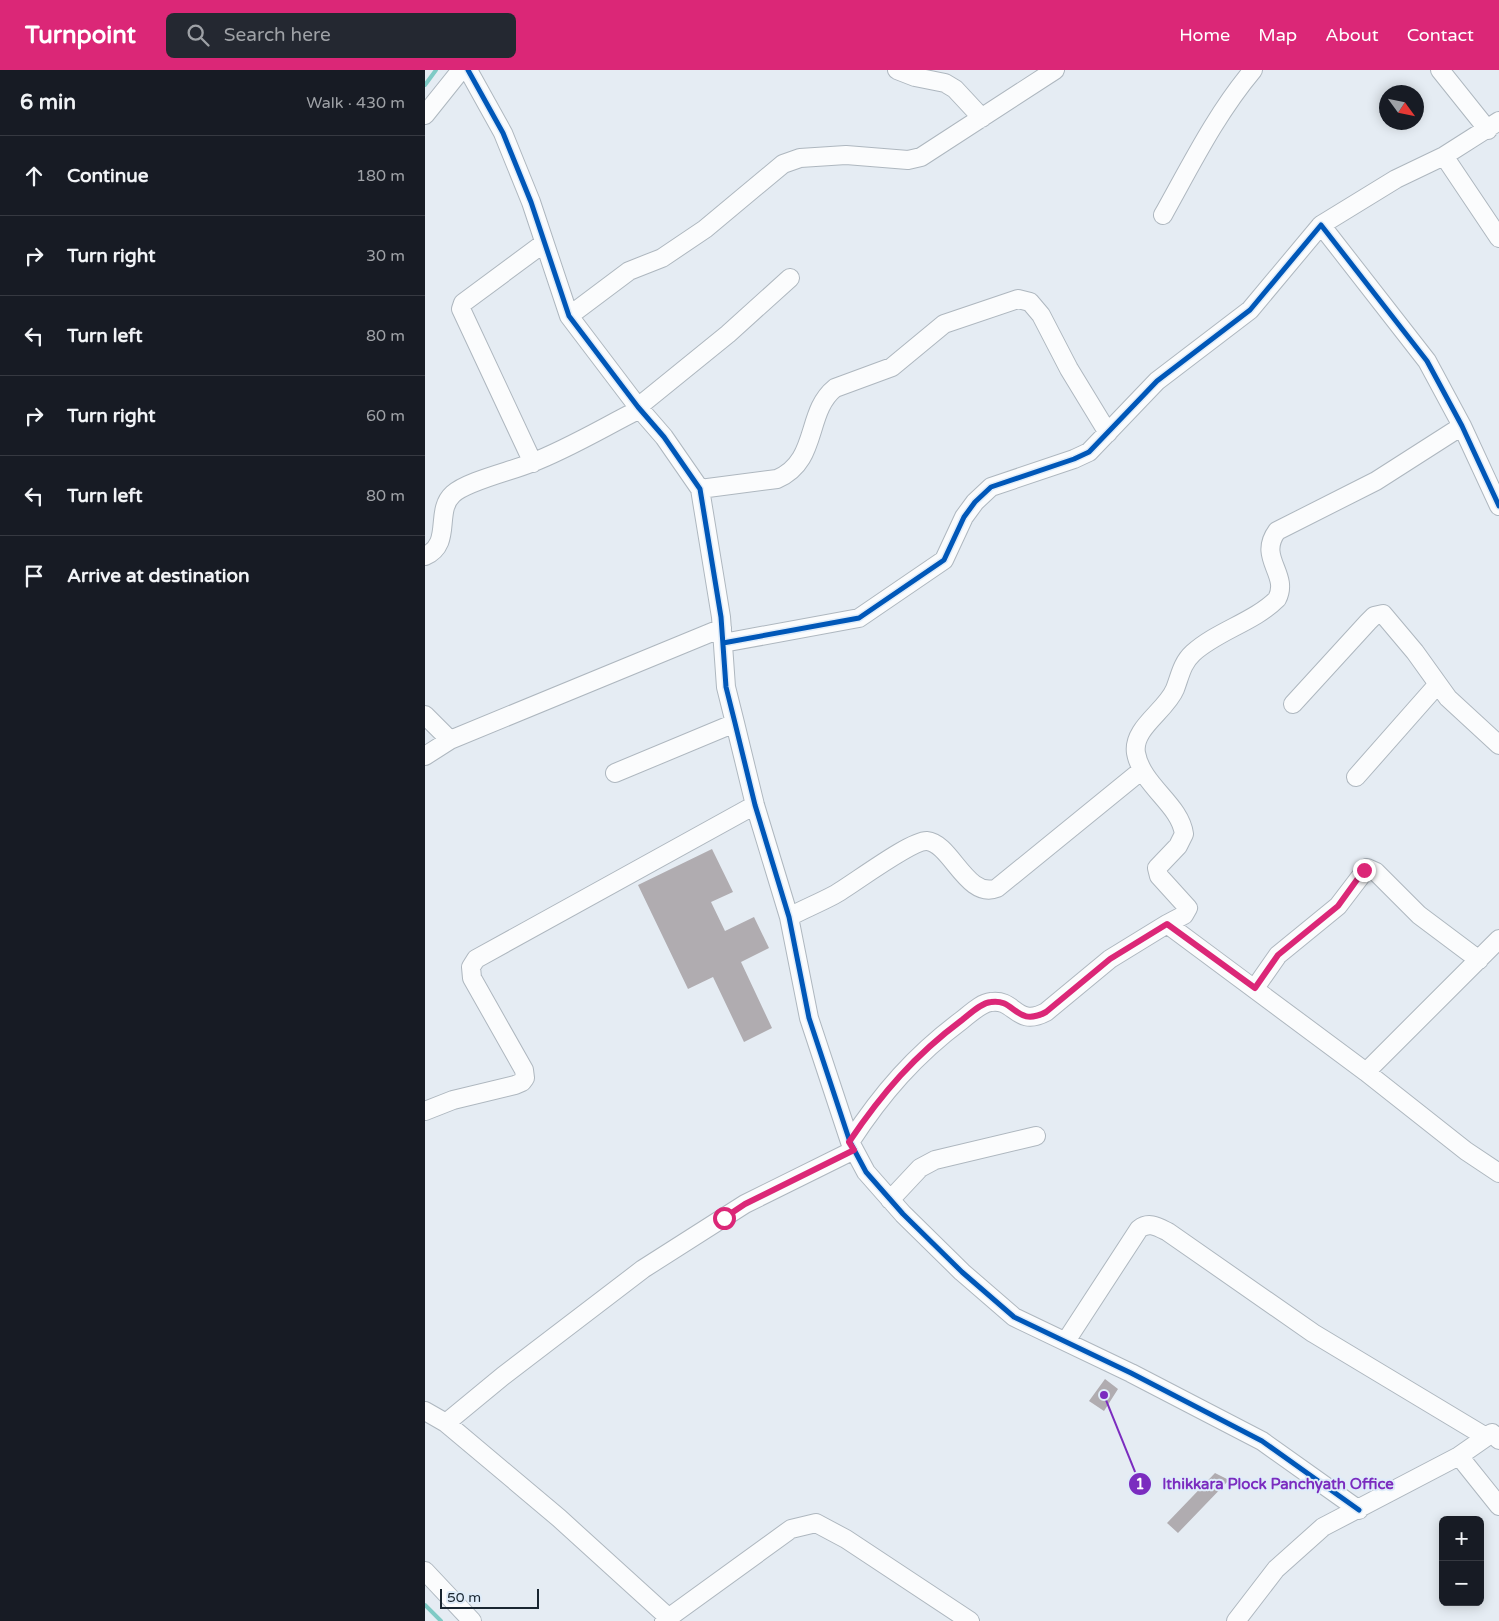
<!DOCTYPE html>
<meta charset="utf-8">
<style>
:root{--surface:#171b24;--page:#242831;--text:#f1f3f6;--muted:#9ea1a6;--line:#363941;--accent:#db2777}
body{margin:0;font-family:"Varela Round",sans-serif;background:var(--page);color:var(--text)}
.controls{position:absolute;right:15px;bottom:15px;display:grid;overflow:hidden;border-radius:8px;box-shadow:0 2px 12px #0003}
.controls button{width:45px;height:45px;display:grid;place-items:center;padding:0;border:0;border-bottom:1px solid var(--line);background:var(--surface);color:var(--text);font:25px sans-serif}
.compass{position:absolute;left:954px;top:15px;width:45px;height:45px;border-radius:50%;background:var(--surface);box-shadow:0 2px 12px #0003;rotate:123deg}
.scale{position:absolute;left:15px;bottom:12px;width:99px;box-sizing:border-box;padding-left:5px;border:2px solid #192631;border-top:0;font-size:14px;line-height:18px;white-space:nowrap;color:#192631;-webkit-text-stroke:4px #dfecf9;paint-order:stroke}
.stop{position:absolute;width:15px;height:15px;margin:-11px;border:4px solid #db2777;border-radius:50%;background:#fff}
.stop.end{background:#db2777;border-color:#fff;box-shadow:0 1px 5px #0008}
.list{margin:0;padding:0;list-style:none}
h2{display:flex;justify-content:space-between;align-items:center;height:65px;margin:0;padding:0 20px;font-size:21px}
h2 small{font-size:16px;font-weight:400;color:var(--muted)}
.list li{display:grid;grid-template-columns:32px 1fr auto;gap:15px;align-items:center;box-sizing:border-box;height:80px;padding:0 20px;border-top:1px solid var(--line)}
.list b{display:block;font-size:19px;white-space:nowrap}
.list em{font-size:16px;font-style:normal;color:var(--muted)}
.icon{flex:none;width:28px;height:28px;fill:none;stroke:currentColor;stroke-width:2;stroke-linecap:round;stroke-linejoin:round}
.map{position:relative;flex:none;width:1074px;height:1551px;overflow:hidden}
header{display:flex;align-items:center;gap:30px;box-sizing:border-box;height:70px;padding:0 25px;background:var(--accent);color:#fff}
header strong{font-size:24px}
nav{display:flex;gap:28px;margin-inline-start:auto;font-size:18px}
.search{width:350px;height:45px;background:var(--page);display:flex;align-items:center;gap:12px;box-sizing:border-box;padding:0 18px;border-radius:8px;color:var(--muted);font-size:19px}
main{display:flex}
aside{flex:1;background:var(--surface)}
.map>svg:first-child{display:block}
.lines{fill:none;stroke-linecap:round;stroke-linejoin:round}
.stream{stroke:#7fcac5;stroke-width:4}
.building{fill:#b0acb0}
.minor-casing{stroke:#aeb7bf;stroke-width:20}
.minor{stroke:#fbfcfd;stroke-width:18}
.cycleway-casing{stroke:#dfecf9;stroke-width:8}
.cycleway{stroke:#0057b8;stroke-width:5}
.route{stroke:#db2777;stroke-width:6}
.leader{fill:none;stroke:#7b2cbf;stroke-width:2}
.callout-dot{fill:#7b2cbf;stroke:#dfecf9;stroke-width:2}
.mark-label{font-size:15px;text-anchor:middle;font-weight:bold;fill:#fff}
.callout-label{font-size:15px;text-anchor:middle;font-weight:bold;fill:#7b2cbf;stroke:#dfecf9;stroke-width:4;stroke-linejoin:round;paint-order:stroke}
</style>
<header>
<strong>Turnpoint</strong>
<div class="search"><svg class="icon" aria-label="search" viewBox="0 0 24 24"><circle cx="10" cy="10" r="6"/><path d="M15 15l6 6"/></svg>Search here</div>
<nav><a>Home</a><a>Map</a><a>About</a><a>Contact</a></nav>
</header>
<main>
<aside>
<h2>6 min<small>Walk · 430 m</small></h2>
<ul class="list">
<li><svg class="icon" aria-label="ahead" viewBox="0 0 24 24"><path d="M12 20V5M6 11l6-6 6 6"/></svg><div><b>Continue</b></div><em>180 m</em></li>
<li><svg class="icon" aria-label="right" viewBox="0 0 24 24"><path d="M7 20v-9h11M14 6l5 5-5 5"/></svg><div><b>Turn right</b></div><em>30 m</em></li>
<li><svg class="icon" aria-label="left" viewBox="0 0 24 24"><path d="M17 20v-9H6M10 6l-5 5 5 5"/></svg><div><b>Turn left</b></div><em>80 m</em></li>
<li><svg class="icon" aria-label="right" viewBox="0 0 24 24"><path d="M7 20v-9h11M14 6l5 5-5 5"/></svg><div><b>Turn right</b></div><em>60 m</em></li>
<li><svg class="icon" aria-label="left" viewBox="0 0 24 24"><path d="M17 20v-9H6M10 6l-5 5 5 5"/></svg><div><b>Turn left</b></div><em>80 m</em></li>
<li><svg class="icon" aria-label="arrive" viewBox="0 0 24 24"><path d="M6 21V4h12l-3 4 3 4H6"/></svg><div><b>Arrive at destination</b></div></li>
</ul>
</aside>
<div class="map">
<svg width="1074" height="1551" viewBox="0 0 1074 1551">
<rect width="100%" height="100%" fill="#e5ecf3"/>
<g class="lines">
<!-- stream -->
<path class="stream" d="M0,15L11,0
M0,1535L16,1551"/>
</g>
<!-- building -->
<path class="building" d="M287,779L308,822L286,832L300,861L329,847L344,878L316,892L347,958L319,972L288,907L263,919L213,815Z
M680,1309L693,1319L679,1341L664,1331Z
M790,1403L804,1410L753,1463L742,1453Z"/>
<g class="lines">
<defs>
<path id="minor" d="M43,0L78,63L106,132L144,246L213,337L239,367L275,419L296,547L301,617L310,653L330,735L364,847L384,948L425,1072L441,1102L478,1144L537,1202L589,1247L706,1303L837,1371L934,1440
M472,0L490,7L520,13L530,19L557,48
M1015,0L1063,60
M0,45L36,0
M1019,86L1074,168
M738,145C766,95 791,44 828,0
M896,155L971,109L1019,86L1074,51
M144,246L204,201L237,188L280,159L358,94L375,88L421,85L483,90L496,87L630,0
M213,337L303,264L365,208
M108,393L36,239L38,233L119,173
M275,419L352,409C394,391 380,342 410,318L467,297L519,254L593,229L605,232L616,245L644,299L683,363
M0,486C28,474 9,441 28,424C42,411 87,401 106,393C143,379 179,357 215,339
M298,573L434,548L519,490L539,447L550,432L566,417L649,389L664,382L732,311L825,240L896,155L1002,291L1037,356L1074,436
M868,634L943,552L949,546L958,544L990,582L1023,628L1074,675
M0,645L25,670
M0,686L25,670L297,558
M190,703L310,653
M931,707L1013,614
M364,847C379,839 394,833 409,825C427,815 486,770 502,771C526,773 542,830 572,818L717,700
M742,854L759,845L763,838L734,806L732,798L753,776L759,764C755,734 717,716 711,683C707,658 741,641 750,619C755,606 757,593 768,583C792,561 829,552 852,529C865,504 832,488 852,461L951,411L1037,356
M830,918L853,885L913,836L942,798L951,802L994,845L1054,890
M941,1002L1074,869
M0,1041L28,1030L90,1015L97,1012L100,1008L99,1000L47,908L46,897L51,889L330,735
M425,1072C457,1023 490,985 537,950C546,943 556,933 566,932C590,928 591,958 621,942L685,889L742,854L941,1002L1041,1081L1074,1103
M465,1130L495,1098L510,1090L611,1066
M641,1271L714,1159C724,1151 733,1157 743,1162L888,1263L1061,1367
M0,1341L21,1353L134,1448L244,1548
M21,1353L78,1306L218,1199L320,1134L429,1080
M1034,1386L1074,1436
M0,1501L47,1551
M239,1551L366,1459L391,1453L421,1469L545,1551
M811,1551L851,1499L898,1457L1034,1386L1067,1363L1074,1370"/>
</defs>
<!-- minor casing -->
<use href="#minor" class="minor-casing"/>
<!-- minor -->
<use href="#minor" class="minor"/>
<defs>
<path id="cycleway" d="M43,0L78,63L106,132L144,246L213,337L239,367L275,419L296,547L301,617L310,653L330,735L364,847L384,948L425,1072L441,1102L478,1144L537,1202L589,1247L706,1303L837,1371L934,1440
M298,573L434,548L519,490L539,447L550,432L566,417L649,389L664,382L732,311L825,240L896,155L1002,291L1037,356L1074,436"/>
</defs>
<!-- cycleway casing -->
<use href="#cycleway" class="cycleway-casing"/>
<!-- cycleway -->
<use href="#cycleway" class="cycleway"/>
</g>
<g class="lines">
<!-- route -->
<path class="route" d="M299,1148L320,1134L429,1080L424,1072C457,1023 490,985 537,950C546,943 556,933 566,932C590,928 591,958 621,942L685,889L742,854L830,918L853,885L913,836L939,800"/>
</g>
<!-- callouts -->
<path class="leader" d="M679 1325L715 1414"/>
<g class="callout-dot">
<circle cx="679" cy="1325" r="5"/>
<circle cx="715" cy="1414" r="12"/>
</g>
<g class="mark-label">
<text x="715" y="1419">1</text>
</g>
<g class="callout-label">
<text x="853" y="1419">Ithikkara Plock Panchyath Office</text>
</g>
</svg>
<div class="controls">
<button>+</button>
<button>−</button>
</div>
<svg class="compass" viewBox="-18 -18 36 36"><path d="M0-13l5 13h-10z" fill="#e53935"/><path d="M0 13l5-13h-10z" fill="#9ea1a6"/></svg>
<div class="scale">50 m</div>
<div class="stop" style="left:299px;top:1148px"></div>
<div class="stop end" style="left:939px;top:800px"></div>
</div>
</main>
